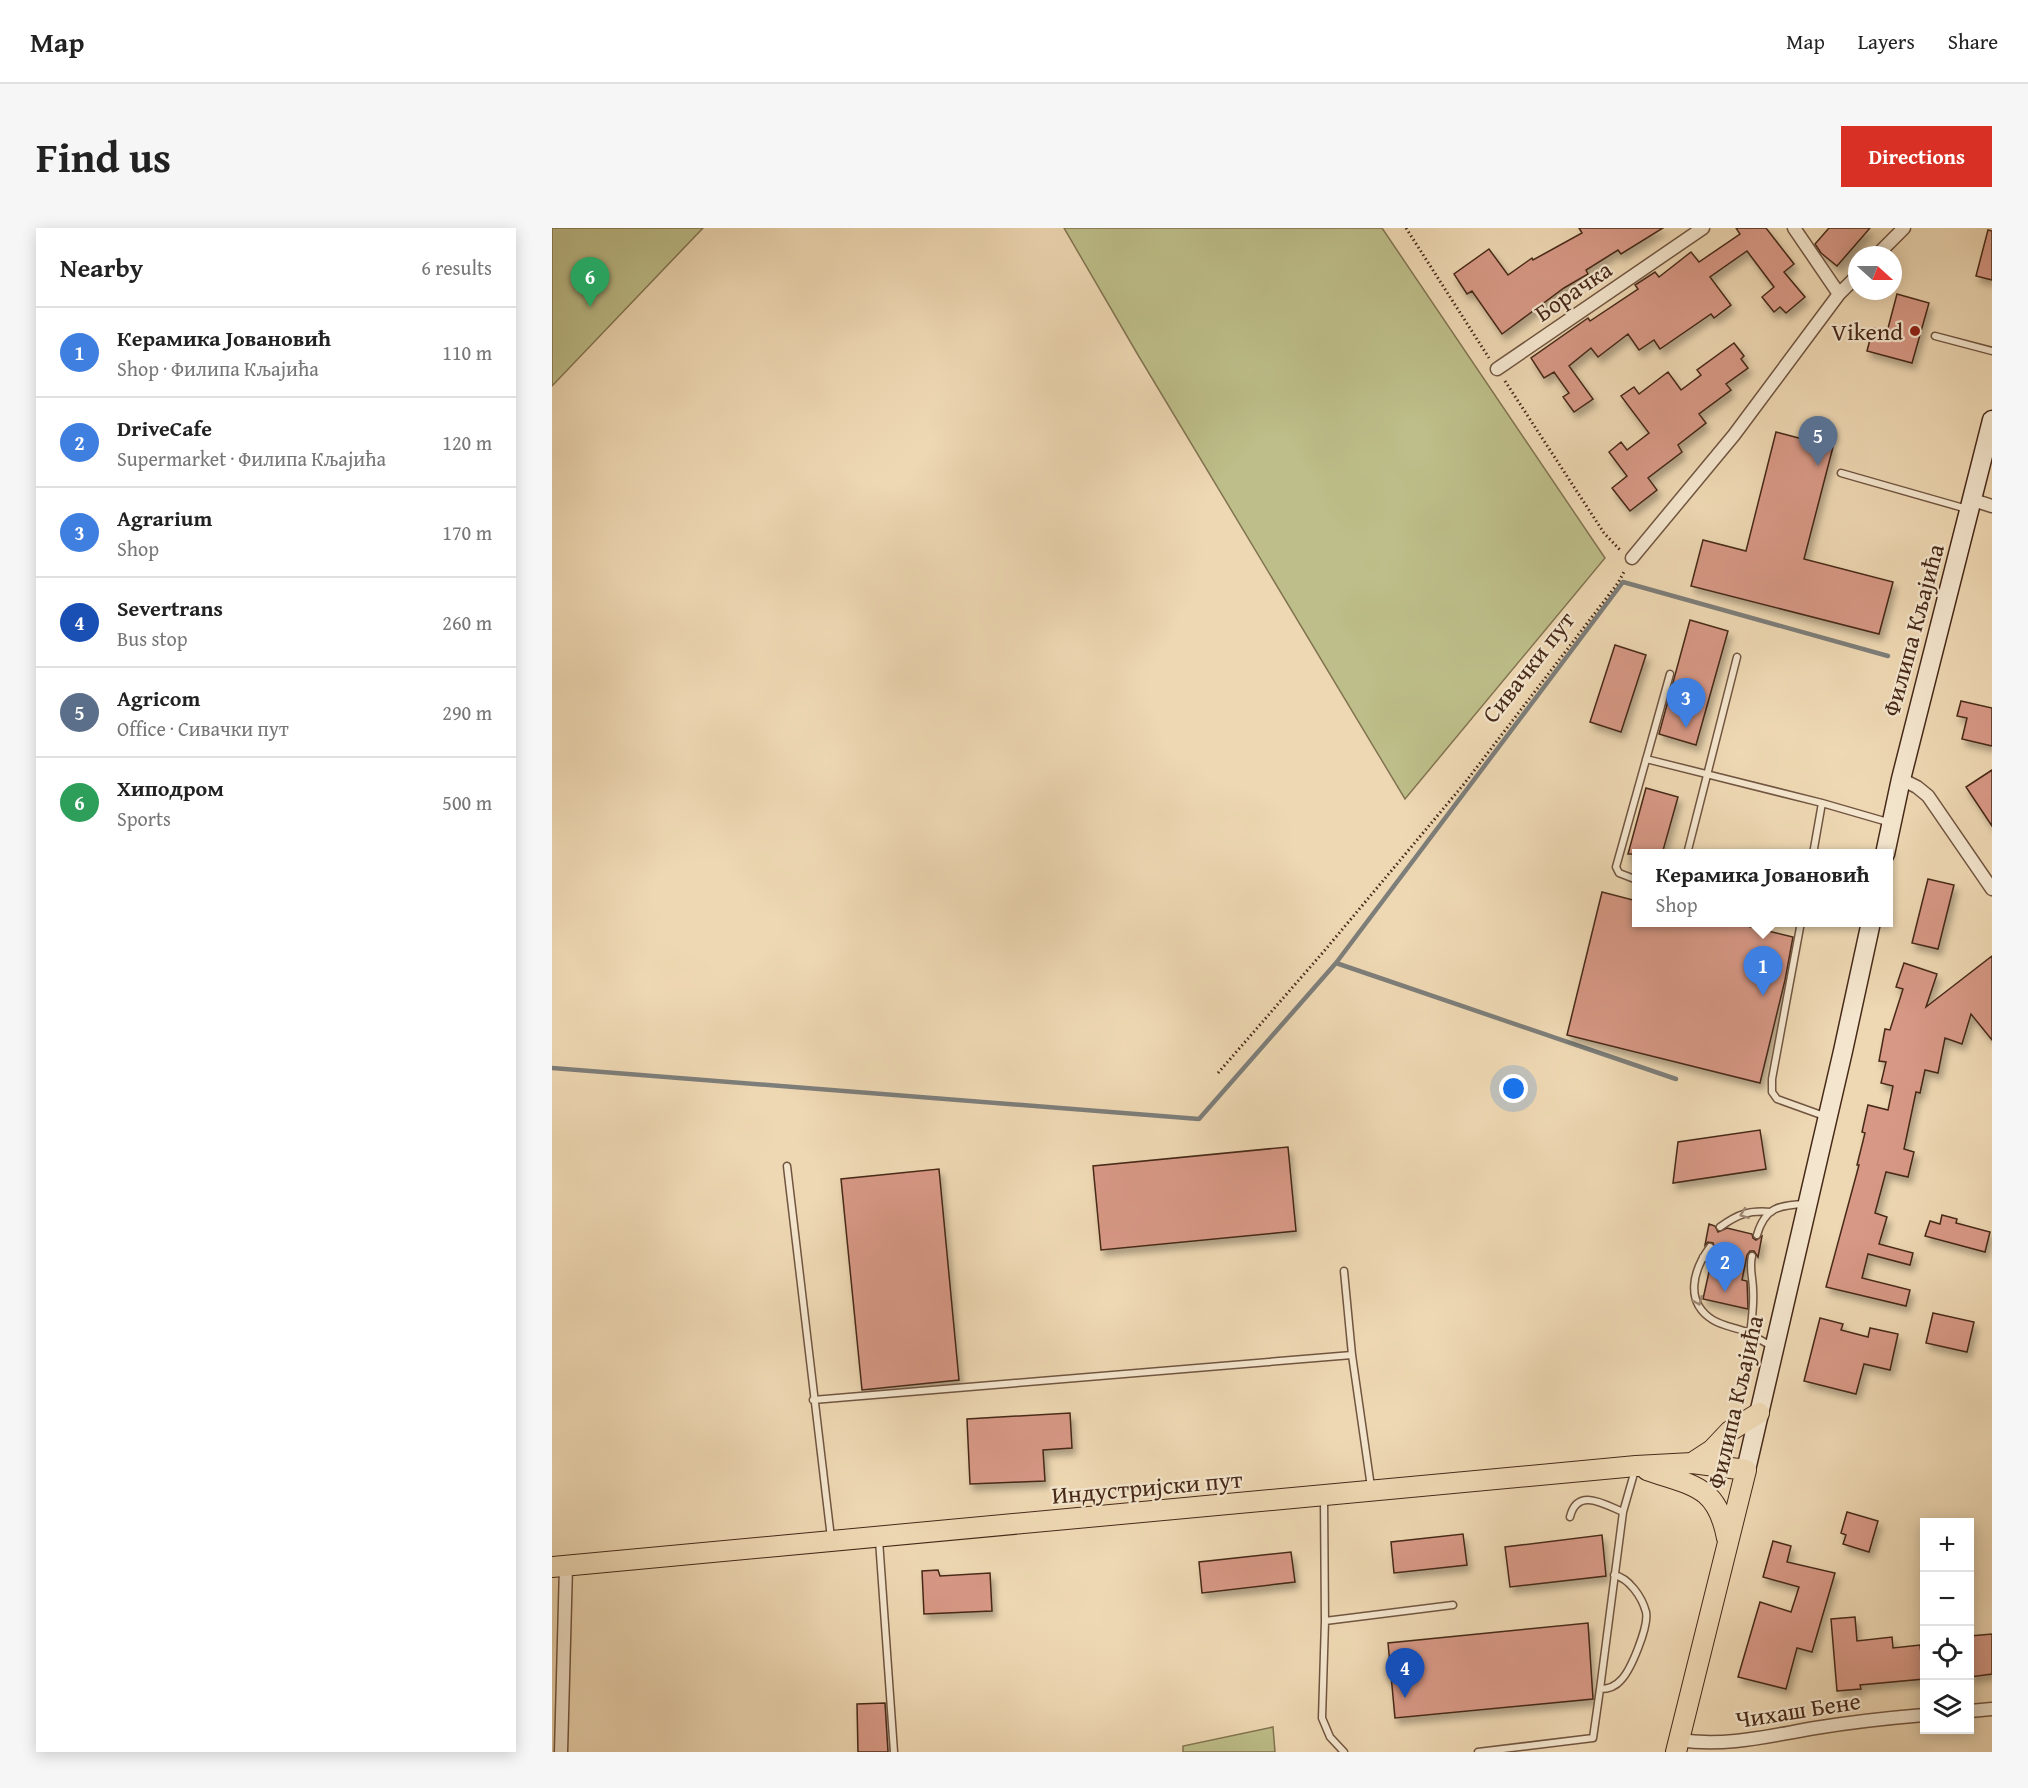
<!DOCTYPE html>
<meta charset="utf-8">
<style>
:root{--surface:#fff;--page:#f6f6f6;--text:#222;--muted:#767676;--line:#e0e0e0;--accent:#d93025}
body{margin:0;font-family:"Gentium Book Plus",serif;background:var(--page);color:var(--text)}
.controls{position:absolute;right:18px;bottom:18px;display:grid;overflow:hidden;border-radius:0px;box-shadow:0 3px 15px #0003}
.controls button{width:54px;height:54px;display:grid;place-items:center;padding:0;border:0;border-bottom:2px solid var(--line);background:var(--surface);color:var(--text);font:30px sans-serif}
.compass{position:absolute;left:1296px;top:18px;width:54px;height:54px;border-radius:50%;background:var(--surface);box-shadow:0 3px 15px #0003;rotate:111deg}
.you{position:absolute;left:962px;top:861px;width:21px;height:21px;margin:-15px;border:4px solid #fff;border-radius:50%;background:#1a73e8;box-shadow:0 0 0 9px #1a73e833}
.badge{display:grid;place-items:center;width:39px;height:39px;border-radius:50%;background:var(--accent);color:#fff;font-size:20px;font-weight:700}
.pin{position:absolute;translate:-50% -50px;filter:drop-shadow(0 2px 3px #0008)}
.pin::after{content:'';position:absolute;top:32px;width:21px;height:18px;background:inherit;clip-path:polygon(0 0,100% 0,50% 100%)}
.popup{position:absolute;left:1080px;top:621px;width:261px;height:78px;box-sizing:border-box;display:grid;place-content:center;border-radius:0px;background:var(--surface);filter:drop-shadow(0 2px 4px #0005);font-size:20px;white-space:nowrap;color:var(--muted)}
.popup b{font-size:22px;color:var(--text)}
.popup::after{content:'';position:absolute;left:50%;top:100%;margin-left:-12px;border:12px solid transparent;border-top-color:var(--surface)}
.list{margin:0;padding:0;list-style:none}
h2{display:flex;justify-content:space-between;align-items:center;height:78px;margin:0;padding:0 24px;font-size:26px}
h2 small{font-size:20px;font-weight:400;color:var(--muted)}
.list li{display:grid;grid-template-columns:39px 1fr auto;gap:18px;align-items:center;box-sizing:border-box;height:90px;padding:0 24px;border-top:2px solid var(--line)}
.list b{display:block;font-size:22px;white-space:nowrap}
.list p{margin:0;font-size:20px;white-space:nowrap;color:var(--muted)}
.list em{font-size:20px;font-style:normal;color:var(--muted)}
.icon{flex:none;width:33px;height:33px;fill:none;stroke:currentColor;stroke-width:2;stroke-linecap:round;stroke-linejoin:round}
.map{position:relative;flex:none;width:1440px;height:1524px;overflow:hidden;border-radius:0px}
header{display:flex;align-items:center;gap:36px;box-sizing:border-box;height:84px;padding:0 30px;background:var(--surface);border-bottom:2px solid var(--line)}
header strong{font-size:28px}
nav{display:flex;gap:33px;margin-inline-start:auto;font-size:21px}
.intro{display:flex;align-items:center;justify-content:space-between;box-sizing:border-box;height:144px;padding:0 36px}
h1{margin:0;font-size:42px}
.button{padding:15px 27px;border-radius:0px;background:var(--accent);color:#fff;font-size:21px;font-weight:700}
main{display:flex;gap:36px;padding:0 36px}
aside{flex:1;background:var(--surface);border-radius:0px;box-shadow:0 3px 15px #0003}
.map>svg:first-child{display:block}
.green{fill:#bdbe89;stroke:#827451;stroke-width:1.5}
.lines{fill:none;stroke-linecap:round;stroke-linejoin:round}
.stream{stroke:#7d7e7a;stroke-width:4.5}
.building{fill:#d79885;stroke:#472919;stroke-width:1.5;filter:url(#shadow)}
.lane-casing{stroke:#715540;stroke-width:9}
.street-casing{stroke:#715540;stroke-width:15}
.secondary-casing{stroke:#472919;stroke-width:21}
.primary-casing{stroke:#472919;stroke-width:22}
.path{stroke:#472919;stroke-width:3;stroke-dasharray:1.5 3;stroke-linecap:butt}
.lane{stroke:#f4e6ce;stroke-width:6}
.street{stroke:#f4e6ce;stroke-width:12}
.secondary{stroke:#f4e6ce;stroke-width:18}
.primary{stroke:#eed8b3;stroke-width:20}
.oneway{stroke:#9e8874}
.poi-dot{fill:#8f2418;stroke:#f4e6ce;stroke-width:2}
.labels{text-anchor:middle;dominant-baseline:central;stroke-width:4.5;stroke-linejoin:round;paint-order:stroke}
.street-label{font-size:24px;fill:#472919;stroke:#f4e6ce}
.poi-label{font-size:24px;fill:#472919;stroke:#f4e6ce;text-anchor:end}
</style>
<header>
<strong>Map</strong>
<nav><a>Map</a><a>Layers</a><a>Share</a></nav>
</header>
<div class="intro"><h1>Find us</h1><a class="button">Directions</a></div>
<main>
<aside>
<h2>Nearby<small>6 results</small></h2>
<ul class="list">
<li><span class="badge" style="background:#3f7fe0">1</span><div><b>Керамика Јовановић</b><p>Shop · Филипа Кљајића</p></div><em>110 m</em></li>
<li><span class="badge" style="background:#3f7fe0">2</span><div><b>DriveCafe</b><p>Supermarket · Филипа Кљајића</p></div><em>120 m</em></li>
<li><span class="badge" style="background:#3f7fe0">3</span><div><b>Agrarium</b><p>Shop</p></div><em>170 m</em></li>
<li><span class="badge" style="background:#1a4fb4">4</span><div><b>Severtrans</b><p>Bus stop</p></div><em>260 m</em></li>
<li><span class="badge" style="background:#5c6f8a">5</span><div><b>Agricom</b><p>Office · Сивачки пут</p></div><em>290 m</em></li>
<li><span class="badge" style="background:#2e9e5b">6</span><div><b>Хиподром</b><p>Sports</p></div><em>500 m</em></li>
</ul>
</aside>
<div class="map">
<svg width="1440" height="1524" viewBox="0 0 1440 1524">
<defs>
<filter id="shadow"><feDropShadow dx="3.5" dy="6" stdDeviation="3" flood-color="#0004"/></filter>
</defs>
<rect width="100%" height="100%" fill="#eed8b3"/>
<filter id="stains"><feTurbulence type="fractalNoise" baseFrequency=".00333" numOctaves="4"/><feColorMatrix values="0 0 0 0 .2 0 0 0 0 .09 0 0 0 0 .02 0 0 0 .5 -.17"/></filter>
<radialGradient id="worn" r=".72"><stop offset=".6" stop-color="#630" stop-opacity="0"/><stop offset="1" stop-color="#630" stop-opacity=".3"/></radialGradient>
<!-- green -->
<path class="green" d="M0,0H151L0,158Z
M512,0H830L1053,330L853,571L586,127Z
M721,1499L723,1524H631V1518Z"/>
<g class="lines">
<!-- stream -->
<path class="stream" d="M784,735L1124,851
M0,840L647,891L784,735L1071,354L1336,428"/>
</g>
<!-- building -->
<path class="building" d="M1027,0H1111L1069,26L1066,22L1034,42L1036,46L1012,60L950,106L920,63L915,66L902,46L937,21L956,47L980,30L981,32L1030,5Z
M1184,0H1214L1242,36L1232,44L1253,69L1234,85L1228,79L1222,84L1210,69L1222,59L1195,23L1158,49L1179,77L1162,90L1159,86L1108,121L1102,112L1087,122L1076,106L1046,129L1039,120L1017,138L1041,171L1022,184L1011,169L1017,165L1002,144L992,150L979,130L1036,90L1038,93L1086,61L1083,57L1103,44L1107,49L1139,24L1147,34L1188,6Z
M1277,0H1318L1285,38L1269,25L1263,16Z
M1436,2L1440,3V52L1424,48Z
M1345,66L1377,75L1360,135L1315,123L1321,100L1335,104Z
M1182,115L1192,128L1189,131L1196,140L1174,156L1179,162L1147,186L1154,195L1126,217L1130,224L1096,250L1105,262L1078,283L1060,260L1075,248L1057,224L1069,214L1075,222L1097,205L1069,168L1082,159L1087,166L1116,144L1129,162L1149,147L1145,142Z
M1224,204L1281,219L1252,331L1341,354L1327,406L1139,358L1151,312L1194,323Z
M1138,392L1176,403L1144,517L1107,506Z
M1063,417L1094,427L1069,504L1038,494Z
M1409,473L1440,480V518L1410,511L1415,490L1405,488Z
M1440,542V598L1414,559Z
M1094,560L1126,569L1110,626H1076Z
M1376,651L1402,657L1386,721L1360,715Z
M1050,664L1085,673V694H1178L1241,709L1233,752L1208,855L1015,807Z
M1440,728V812L1419,786L1410,816L1393,810L1386,845L1373,842L1368,865L1364,864L1352,921L1362,924L1356,949L1334,944L1323,985L1335,989L1327,1016L1361,1025L1358,1037L1316,1026L1310,1050L1358,1062L1354,1078L1274,1059L1307,937H1305L1313,905L1310,904L1316,877L1336,882L1341,858L1329,855L1334,834L1327,833L1333,801L1338,802L1351,761L1344,759L1352,735L1385,746L1374,779Z
M1208,902L1214,941L1121,955L1126,914Z
M736,919L744,1003L549,1022L541,938Z
M387,941L407,1152L310,1162L289,951Z
M1390,987L1405,991L1404,995L1438,1004L1433,1024L1373,1008L1378,993L1388,996Z
M1157,996L1163,998L1166,1004L1175,1000L1200,1006L1201,1010L1204,1012L1210,1008L1206,1029L1202,1023H1198L1195,1027L1190,1052L1195,1053L1196,1081L1151,1071L1157,1044L1162,1045L1164,1037L1168,1036L1170,1033L1166,1027L1167,1021L1163,1020L1161,1015L1156,1014L1153,1017Z
M1381,1085L1422,1094L1415,1124L1374,1115Z
M1268,1090L1291,1096L1289,1102L1316,1109L1318,1100L1346,1106L1338,1142L1312,1136L1304,1166L1252,1153Z
M518,1185L520,1220L491,1222L493,1253L418,1256L415,1191Z
M1295,1284L1326,1293L1317,1324L1291,1316L1294,1307L1289,1305Z
M911,1306L915,1337L842,1345L839,1314Z
M1050,1307L1054,1348L958,1359L953,1319Z
M1221,1313L1239,1318L1235,1334L1283,1345L1260,1424L1245,1420L1234,1461L1186,1449L1208,1374L1239,1384L1247,1359L1211,1349Z
M739,1324L743,1354L650,1365L647,1334Z
M386,1342L388,1348L438,1345L440,1383L372,1386L370,1343Z
M1303,1389L1305,1413L1340,1409L1341,1420L1368,1417L1372,1451L1308,1457L1309,1461L1285,1463L1279,1391Z
M1036,1395L1041,1471L843,1490L836,1415Z
M1440,1406V1446L1418,1449V1408Z
M333,1475L336,1524H306L305,1476Z"/>
<g class="lines">
<defs>
<path id="lane" d="M1383,108L1440,123
M1289,245L1415,281
M1094,531L1270,575L1339,595
M1135,626L1185,429
M1261,626L1270,575
M1085,652L1067,645L1064,639L1118,446
M1249,694L1220,851V864L1225,871L1275,889
M235,938L279,1310
M1168,999C1186,986 1197,982 1219,984
M1205,1007C1213,979 1228,977 1253,976
M1158,1019C1141,1042 1132,1074 1161,1092C1171,1098 1181,1099 1192,1103C1201,1107 1211,1114 1220,1118
M1151,1029L1165,1032
M792,1043L800,1127L819,1259
M1198,1106C1200,1091 1202,1077 1201,1062C1201,1050 1197,1040 1200,1028
M261,1172L800,1127
M772,1271L773,1393L770,1490L778,1509L792,1524
M1018,1289C1025,1259 1052,1276 1071,1284
M327,1312L342,1524
M1062,1347C1077,1350 1090,1369 1094,1384C1097,1398 1079,1442 1069,1452C1064,1458 1056,1461 1048,1461L1071,1284L1083,1242
M773,1393L901,1377
M926,1524L1041,1510L1048,1461"/>
<path id="street" d="M1242,0L1287,66
M1325,27L1352,0
M945,141L1151,0
M1421,272L1440,278
M1080,330L1182,207L1287,66L1305,48
M1349,551L1365,559L1376,568L1440,661
M1418,1483L1440,1481
M1127,1512C1174,1519 1216,1508 1263,1500C1300,1494 1336,1490 1372,1487
M9,1524L14,1338"/>
<path id="secondary" d="M1333,626L1349,551L1440,192
M1194,1242L1291,823L1319,694"/>
<path id="primary" d="M1140,1235L1160,1222L1178,1203L1207,1185
M1095,1242C1141,1258 1165,1257 1175,1310
M0,1339L1084,1238L1140,1235L1194,1242L1124,1524"/>
</defs>
<!-- lane casing -->
<use href="#lane" class="lane-casing"/>
<!-- street casing -->
<use href="#street" class="street-casing"/>
<!-- secondary casing -->
<use href="#secondary" class="secondary-casing"/>
<!-- primary casing -->
<use href="#primary" class="primary-casing"/>
<!-- path -->
<path class="path" d="M854,0L937,130
M953,153L1052,305L1069,323
M666,845L773,722L912,556L1066,355L1073,342"/>
<!-- lane -->
<use href="#lane" class="lane"/>
<!-- street -->
<use href="#street" class="street"/>
<!-- secondary -->
<use href="#secondary" class="secondary"/>
<!-- primary -->
<use href="#primary" class="primary"/>
</g>
<!-- one-way arrows -->
<defs><path id="oneway-chevron" d="M-2-3.5L2.5 0L-2 3.5" fill="none" stroke-width="1.6" stroke-linecap="round" stroke-linejoin="round" transform="scale(1.5)"/></defs>
<g class="oneway">
<use href="#oneway-chevron" transform="translate(1192 986) rotate(159)"/>
<use href="#oneway-chevron" transform="translate(1146 1073) rotate(68)"/>
</g>
<!-- markers -->
<circle class="poi-dot" cx="1363" cy="103" r="6"/>
<g class="labels">
<!-- street labels -->
<g class="street-label">
<text transform="translate(1021 63) rotate(-34)">Борачка</text>
<text transform="translate(1361 402) rotate(-75)">Филипа Кљајића</text>
<text transform="translate(976 439) rotate(-52)">Сивачки пут</text>
<text transform="translate(1183 1174) rotate(-77)">Филипа Кљајића</text>
<text transform="translate(595 1259) rotate(-5)">Индустријски пут</text>
<text transform="translate(1246 1482) rotate(-9)">Чихаш Бене</text>
</g>
<!-- poi labels -->
<g class="poi-label">
<text x="1351" y="103">Vikend</text>
</g>
</g>
<rect width="100%" height="100%" filter="url(#stains)"/>
<rect width="100%" height="100%" fill="url(#worn)"/>
</svg>
<div class="controls">
<button>+</button>
<button>−</button>
<button><svg class="icon" aria-label="locate" viewBox="0 0 24 24"><circle cx="12" cy="12" r="6"/><path d="M12 2v4M12 18v4M2 12h4M18 12h4"/></svg></button>
<button><svg class="icon" aria-label="layers" viewBox="0 0 24 24"><path d="M12 4l9 5-9 5-9-5zM3 14l9 5 9-5"/></svg></button>
</div>
<svg class="compass" viewBox="-18 -18 36 36"><path d="M0-13l5 13h-10z" fill="#e53935"/><path d="M0 13l5-13h-10z" fill="#767676"/></svg>
<div class="you"></div>
<div class="pin badge" style="left:1211px;top:768px;background:#3f7fe0">1</div>
<div class="popup"><b>Керамика Јовановић</b>Shop</div>
<div class="pin badge" style="left:1173px;top:1064px;background:#3f7fe0">2</div>
<div class="pin badge" style="left:1134px;top:500px;background:#3f7fe0">3</div>
<div class="pin badge" style="left:853px;top:1470px;background:#1a4fb4">4</div>
<div class="pin badge" style="left:1266px;top:238px;background:#5c6f8a">5</div>
<div class="pin badge" style="left:38px;top:79px;background:#2e9e5b">6</div>
</div>
</main>
